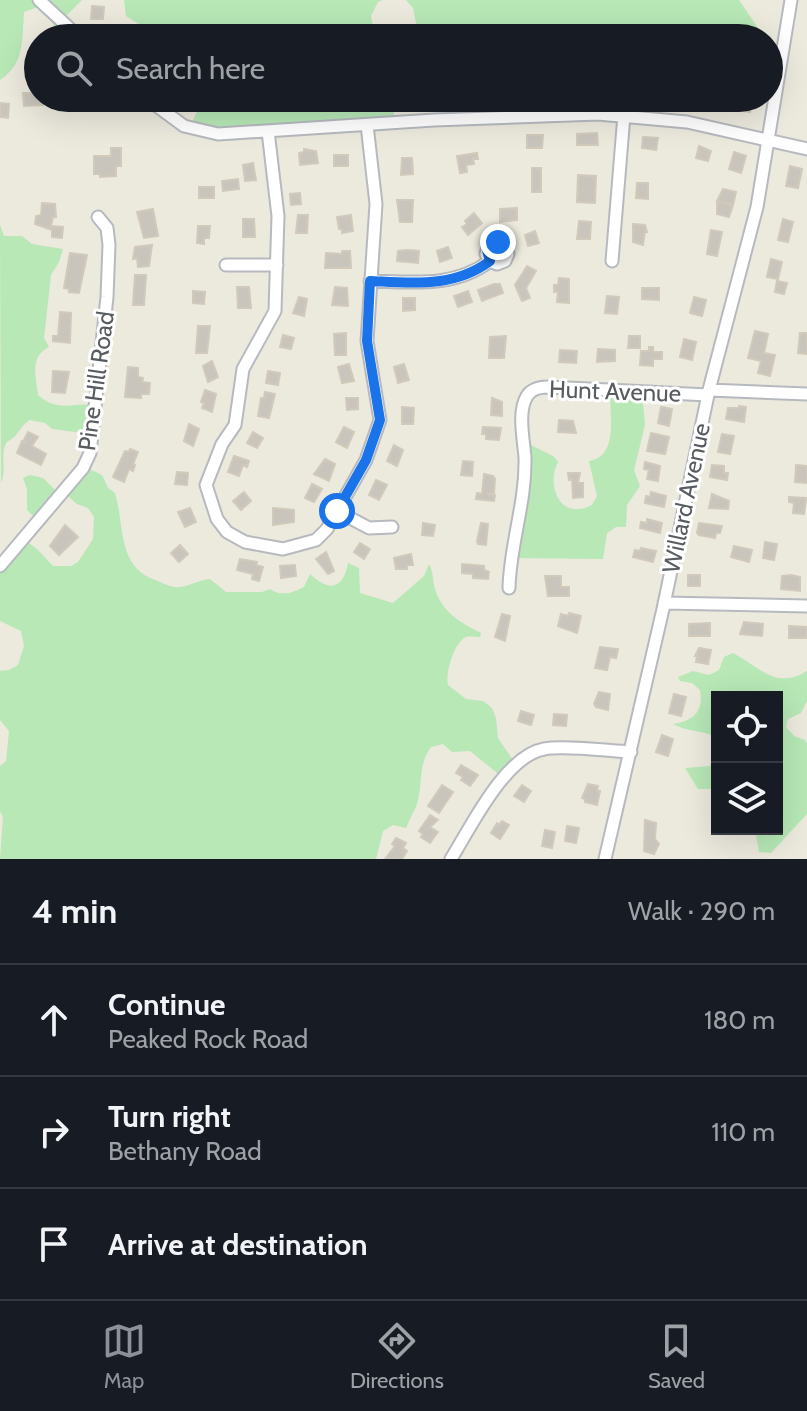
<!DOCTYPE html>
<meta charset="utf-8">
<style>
:root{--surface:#171b24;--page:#20242c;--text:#f1f3f6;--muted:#9ea1a6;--line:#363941;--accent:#8c9099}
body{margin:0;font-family:Cabin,sans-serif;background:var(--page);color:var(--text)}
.controls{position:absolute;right:24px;bottom:24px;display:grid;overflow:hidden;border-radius:0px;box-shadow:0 8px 32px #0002}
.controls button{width:72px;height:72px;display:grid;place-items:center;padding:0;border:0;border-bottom:2px solid var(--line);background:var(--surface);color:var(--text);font:40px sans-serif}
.stop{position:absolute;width:24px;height:24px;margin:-18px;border:6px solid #1a73e8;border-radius:50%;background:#fff}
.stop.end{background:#1a73e8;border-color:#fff;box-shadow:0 2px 8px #0008}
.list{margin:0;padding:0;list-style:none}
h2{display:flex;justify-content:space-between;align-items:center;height:104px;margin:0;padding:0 32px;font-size:34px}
h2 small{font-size:26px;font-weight:400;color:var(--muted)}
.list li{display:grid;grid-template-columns:52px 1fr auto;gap:24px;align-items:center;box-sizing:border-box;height:112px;padding:0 32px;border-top:2px solid var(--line)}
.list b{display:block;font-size:30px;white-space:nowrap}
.list p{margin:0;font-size:26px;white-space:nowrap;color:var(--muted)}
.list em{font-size:26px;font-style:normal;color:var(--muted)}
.icon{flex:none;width:44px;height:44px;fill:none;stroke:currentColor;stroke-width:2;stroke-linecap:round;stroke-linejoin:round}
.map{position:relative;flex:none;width:807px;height:859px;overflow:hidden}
.search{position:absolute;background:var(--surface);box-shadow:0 8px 32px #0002;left:24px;right:24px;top:24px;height:88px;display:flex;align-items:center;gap:20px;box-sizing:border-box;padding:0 28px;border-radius:44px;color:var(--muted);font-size:30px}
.sheet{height:440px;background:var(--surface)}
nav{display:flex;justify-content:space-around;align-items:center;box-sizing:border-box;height:112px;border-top:2px solid var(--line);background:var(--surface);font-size:22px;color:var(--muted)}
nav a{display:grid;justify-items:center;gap:4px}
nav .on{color:var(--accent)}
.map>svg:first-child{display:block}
.green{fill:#b7e8b6}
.building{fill:#c9c5bd;stroke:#d1cabb;stroke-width:2}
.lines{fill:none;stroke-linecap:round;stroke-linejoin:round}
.street-casing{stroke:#b6babf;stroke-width:15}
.street{stroke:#fff;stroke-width:11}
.route{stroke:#1a73e8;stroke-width:10}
.labels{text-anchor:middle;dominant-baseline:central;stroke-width:6;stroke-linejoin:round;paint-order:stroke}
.street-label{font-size:24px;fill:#575c61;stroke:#fff}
</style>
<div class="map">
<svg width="807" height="859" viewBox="0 0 807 859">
<rect width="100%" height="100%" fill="#ece9dd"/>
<!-- green -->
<path class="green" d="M0,0H82L64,18L82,38H55L52,10L46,4L24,12C22,39 25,64 0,80Z
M124,0H383L378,2L371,16L375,38H141L145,28L126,16Z
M406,0H739L758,28L749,29L737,38H673C664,25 647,24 638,38H427L418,33L413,8Z
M203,98H388L394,100V124L224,133L191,125Z
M458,98H524L530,100V118L459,122Z
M0,225L4,236H22L32,244L63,249L59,262L51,275L44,338L49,347C29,357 36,376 38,395C58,413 72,402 96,405L91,434L52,429L45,423L30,420C22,425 22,428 16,435C14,438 9,440 6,443C0,455 7,470 1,483Z
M610,390L642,393L645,425L634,470L640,486L627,505L626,527H616L607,533L603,559L509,558L527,443L553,456L558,462C546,484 559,522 592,505L597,496L589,461C620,456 609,411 610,390Z
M85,467L102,475L108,488L115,493C125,527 117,566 155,580C163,583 171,588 180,587C190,586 199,580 210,579L226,592H262L270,589C282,597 292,593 304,587L310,574C328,591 343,591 348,563L359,568L360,593L393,603L424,576L429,564C434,573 432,580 435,589C442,612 461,623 481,633L480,637C476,637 469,636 466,637C454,642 445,674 448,685L466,699L483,701L492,708L496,718L498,738L515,763L501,776L470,751L452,752L443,744L431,747C418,764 423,783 417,804C414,812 409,820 406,828L393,825L383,831L376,859H0L3,817L0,811V766L6,761L9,731L0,720V671L9,670L18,665L24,646L21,631L0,621V564L24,539L38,550L53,566H71L78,562L93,539L94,517L88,508L77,504L63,492Z
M30,475L43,478L59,494L35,518L27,510V489L23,478Z
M733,653C761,668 776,690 807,671V701L801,713L788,719L786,727L794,736L805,740L807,743V814L771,853L759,852L755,829H777V697H717V731L712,735C698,730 685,731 673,724C694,721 704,711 700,690L692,683L680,681L678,677L693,671L709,675L719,670L724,657Z
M717,745V783L711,789H698L685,768L710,766L715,760Z"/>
<!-- building -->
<path class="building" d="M92,6L104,7L103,19H91Z
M23,93H38V98H43V105L24,106Z
M740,98H752L750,112L736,110L737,100Z
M0,103L9,104L8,118L0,117Z
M597,133L598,145H577V134Z
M527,135H543L542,148H527Z
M643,137L658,138L656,150L642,148Z
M699,146L711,151L708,161L696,158Z
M111,148H121V166H116V176L100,177V174H94V156H111Z
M304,149L316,151L318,163L300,165L299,153L304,152Z
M734,152L746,156L741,173L729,169Z
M477,153L478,159H473L474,164L466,165L467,172L460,173L457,156Z
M334,155H348V166H334Z
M402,158H412L413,174L401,175Z
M253,163L256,180L245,181L243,165Z
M790,166L802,169L798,188L786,186Z
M532,168H541V192H532Z
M578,175L596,176L595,203L577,202Z
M238,179L239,189L223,191L222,181Z
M637,183H648V199L636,198Z
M199,187H214V198H199Z
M723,189L736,192L733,205L717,201Z
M300,193L301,204L291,205L290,194Z
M397,200H413L412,222H400Z
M717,201L733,205L729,217L717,214Z
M42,203L55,204L56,217H53L51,226L63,227L62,238L52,237V230L35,224L36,216L41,215Z
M517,208V220L500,222V209Z
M153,209L158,236L144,238L137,212Z
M474,213L482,223L468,235L462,227L467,224L465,221Z
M298,215H308L307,233H296Z
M351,215L353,231L342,233V229H339L337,217Z
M243,219H254L255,237H243Z
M783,219L793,222L788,242L778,240Z
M579,221L591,222L590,239H577Z
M633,224L645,225L647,232H645L643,245L633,242Z
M198,226H210L209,238H204V244L197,243Z
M711,230L722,232L717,256L707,254Z
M535,231L539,243L528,246L525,235Z
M152,245L149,266L138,267L137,258L133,259L135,247Z
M448,247L452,258L440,262L437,251Z
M407,250L419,251L418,263L397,261L398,251Z
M342,251H350L351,268H325L326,253L342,254Z
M70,253L87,255L79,293L69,292V289L64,288Z
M771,259L782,262L778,279L767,277Z
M527,266L536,271L526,288L530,298L522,301L515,285Z
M135,275H146L144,305H133Z
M559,278L569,279V303L557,302L558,292H554V285H558Z
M777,281L787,283L784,294L775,292Z
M494,284H500L503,293L482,301L478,290Z
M237,287H249L251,308H238Z
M335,287L347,288L348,306L332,305Z
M642,288H659V300L642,299Z
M193,291L205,292L204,304L193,303Z
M468,291L472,302L458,307L454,296Z
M607,296L619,297L617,314L605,313Z
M299,297L307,299L304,316L293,313Z
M694,297L706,300L702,316L690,313Z
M403,298H415V310L403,311Z
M60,312L71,313L70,343L53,341V336H58Z
M198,326H210L207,353H196Z
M755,331L768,334L764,353L775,355L770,376L758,373L761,361L748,358Z
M346,333V355H335L334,334Z
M800,333H807V354L798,353Z
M283,335L294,338L291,349L280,347Z
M506,336L504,358H489L490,337Z
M629,336H640V348H628Z
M684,339L696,342L692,360L680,357Z
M649,347H653V352H662V359H653V366L640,365L641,351H649Z
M598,349L615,350V361L597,362Z
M560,350L577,351L576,363L559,362Z
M212,361L218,377L208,382L203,366Z
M349,364L354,381L342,383L338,367Z
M404,364L409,380L398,383L394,367Z
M128,367L138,368V377L143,378L142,382L150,383L149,394H141V398L125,397Z
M53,371L69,372L65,393L52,392Z
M268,371L280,373L278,385L266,383Z
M205,390L216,394L212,412L202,408L204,403L201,402Z
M265,392L275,394L269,418L258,416L261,398H264Z
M346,398H358V409L347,410Z
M492,398L502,402V416L491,415Z
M739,406L746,407L744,422L726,419L728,408H739Z
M402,407L414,408L413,424H402Z
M661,407L672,409L669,426L658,423Z
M559,420L573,421L576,433L558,432Z
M189,424L199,429L193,446L184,441Z
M344,427L354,432L347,448L336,442Z
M483,427L501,428L499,440L486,439V434H482Z
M28,432L38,437L32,446L46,454L41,465L17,453L22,441L27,444L24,440Z
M253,432L263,438L257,448L247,443Z
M651,433L669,437L665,454L647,451Z
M722,434L734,436L730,454L718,452Z
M394,445L403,450L397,466L387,461Z
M130,449L138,452L133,464L135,465L133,471L129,469L124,482L113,477L125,451L129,452Z
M234,456L249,461L247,467L243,465L239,476L228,472Z
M325,459L335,464L329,481L314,474Z
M463,461L473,462L472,476L461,475Z
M645,462L660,466L658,481L647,479L649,470L644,469Z
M712,465L724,466V473H728L727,480L710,477Z
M796,465L807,466V483L795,482Z
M177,472L188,473L187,485L175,484Z
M568,473H580L578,483H583V497L573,498L572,479L569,480Z
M484,474L493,476L495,479L494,493L487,494L495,495L494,501L476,499L477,493L482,494Z
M376,480L387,485L379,500L369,495Z
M312,484L322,489L314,502L305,498Z
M244,492L251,501L241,510L233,501Z
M651,492L666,496L664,507L645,503L646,496L650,497Z
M712,494L729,501L728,509L709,508Z
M789,497L806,498L804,514L793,513L794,503L789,502Z
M190,508L196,522L185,527L178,512Z
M273,508L294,510V522L273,525Z
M647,519L662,523L660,533L640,528L641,522L647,523Z
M423,523L435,525L433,536L422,535Z
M481,523L488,524L486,545L478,544L477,541Z
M699,523L722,526L720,533H716L715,538L699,535L697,533Z
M65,525L78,537L59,555L50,546Z
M765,542L777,544L774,560L763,558Z
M360,543L370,549L364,559L354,552Z
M180,545L188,554L179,562L171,553Z
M734,546L752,550L749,562L731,557Z
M641,548L656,551L653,562L633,557L635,550L640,551Z
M326,552L334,571L328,574L316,559Z
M411,554L413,565H407V569H396L394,558Z
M240,559L257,562L256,565L263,567L259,581L252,579L253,574L237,570Z
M462,564L484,566V570L489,572L488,579L473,578V574L462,573Z
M295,565L296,576L281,578L280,566Z
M688,575H700V586H688Z
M791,575L800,577V591L781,589L782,576Z
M545,576H561V587H569V596H548Z
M569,613L581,616L577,633L558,626L561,614L568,616Z
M502,614L510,616L505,641L495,637Z
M744,622L763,624L762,636L740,634Z
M710,623V636H689V624Z
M789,626L807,627V638H789Z
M600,647L618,649L616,658L610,657L607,670L595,668Z
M699,648L711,650L708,664L696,662L697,656H695Z
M599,692L610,694L608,710L596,707L594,704Z
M674,694L686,697L681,716L669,713Z
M521,711L534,715L531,725L518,721Z
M554,714L567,715L566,726L553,725Z
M662,735L673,739L668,756L656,752Z
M461,765L478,775L470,786L461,780L463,777L456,773Z
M588,784L598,786L597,791H600L597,805L585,802V799L582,798Z
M442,785L453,792L439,813L428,806Z
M522,785L531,791L524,802L514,796Z
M430,815L438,820L430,827L438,832L430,843L421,837L423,834L419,831Z
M645,820L656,823L655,839L659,844L654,854L644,851Z
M502,821L509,825L500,839L491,833L497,823L499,825Z
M567,826L579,828L576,843L565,841Z
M545,830L555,832L552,848L542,846Z
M396,838L406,843L403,848L407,851L402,859H385L395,846L392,844Z"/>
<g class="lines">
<defs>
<path id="street" d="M39,0L80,38
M146,98L184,126L218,134L434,120L598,114L687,122L807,149
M268,131L278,216L275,311L243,369L235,425L222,444L206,485L217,519L227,532L245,542L283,549L316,540L327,529L366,460L380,420L367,341L376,204L367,125
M612,261L624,115
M226,265H277
M370,281C413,282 454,288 490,261L497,264L505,261L508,254L504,245L494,243L488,247L486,254L490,261
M709,390L807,394
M337,511L369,528L392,527
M0,566L83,468L90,453L107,297L109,245L107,228L98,217
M509,588C510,544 526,503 525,458C524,441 517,412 527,396C532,388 540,387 548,387L708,395
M664,603L807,606
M451,859C471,827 505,756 544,749C564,745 609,751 631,752
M605,859L663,609L709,390L757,207L791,0"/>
</defs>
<!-- street casing -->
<use href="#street" class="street-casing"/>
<!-- street -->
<use href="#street" class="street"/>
</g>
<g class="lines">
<!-- route -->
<path class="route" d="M337,511L366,460L380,420L367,341L370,281C413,283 454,288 490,261L487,250L491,244L498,242"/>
</g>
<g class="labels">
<!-- street labels -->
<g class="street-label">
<text transform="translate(96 381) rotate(-82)">Pine Hill Road</text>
<text transform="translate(615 391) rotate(2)">Hunt Avenue</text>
<text transform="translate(686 498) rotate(-78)">Willard Avenue</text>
</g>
</g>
</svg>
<div class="controls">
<button><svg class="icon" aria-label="locate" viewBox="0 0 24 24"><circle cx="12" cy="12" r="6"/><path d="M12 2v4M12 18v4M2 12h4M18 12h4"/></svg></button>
<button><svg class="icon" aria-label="layers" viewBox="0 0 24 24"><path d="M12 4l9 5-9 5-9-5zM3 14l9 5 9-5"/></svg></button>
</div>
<div class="stop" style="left:337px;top:511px"></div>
<div class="stop end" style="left:498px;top:242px"></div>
<div class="search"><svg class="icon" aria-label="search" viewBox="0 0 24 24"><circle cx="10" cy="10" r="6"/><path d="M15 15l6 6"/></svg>Search here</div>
</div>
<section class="sheet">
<h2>4 min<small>Walk · 290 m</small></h2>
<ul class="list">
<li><svg class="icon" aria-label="ahead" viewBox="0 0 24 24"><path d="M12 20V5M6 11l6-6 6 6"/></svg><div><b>Continue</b><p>Peaked Rock Road</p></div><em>180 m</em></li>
<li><svg class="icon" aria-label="right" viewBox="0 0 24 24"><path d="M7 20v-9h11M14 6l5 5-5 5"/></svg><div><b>Turn right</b><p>Bethany Road</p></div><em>110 m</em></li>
<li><svg class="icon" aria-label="arrive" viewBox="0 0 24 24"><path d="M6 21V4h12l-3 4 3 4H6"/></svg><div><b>Arrive at destination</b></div></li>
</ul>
</section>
<nav>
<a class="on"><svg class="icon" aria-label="map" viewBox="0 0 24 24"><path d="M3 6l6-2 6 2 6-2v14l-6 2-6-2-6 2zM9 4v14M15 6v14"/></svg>Map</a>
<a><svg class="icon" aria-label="directions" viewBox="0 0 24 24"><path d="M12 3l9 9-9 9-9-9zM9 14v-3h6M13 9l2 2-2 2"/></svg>Directions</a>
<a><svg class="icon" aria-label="saved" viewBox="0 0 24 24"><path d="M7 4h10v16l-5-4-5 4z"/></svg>Saved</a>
</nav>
